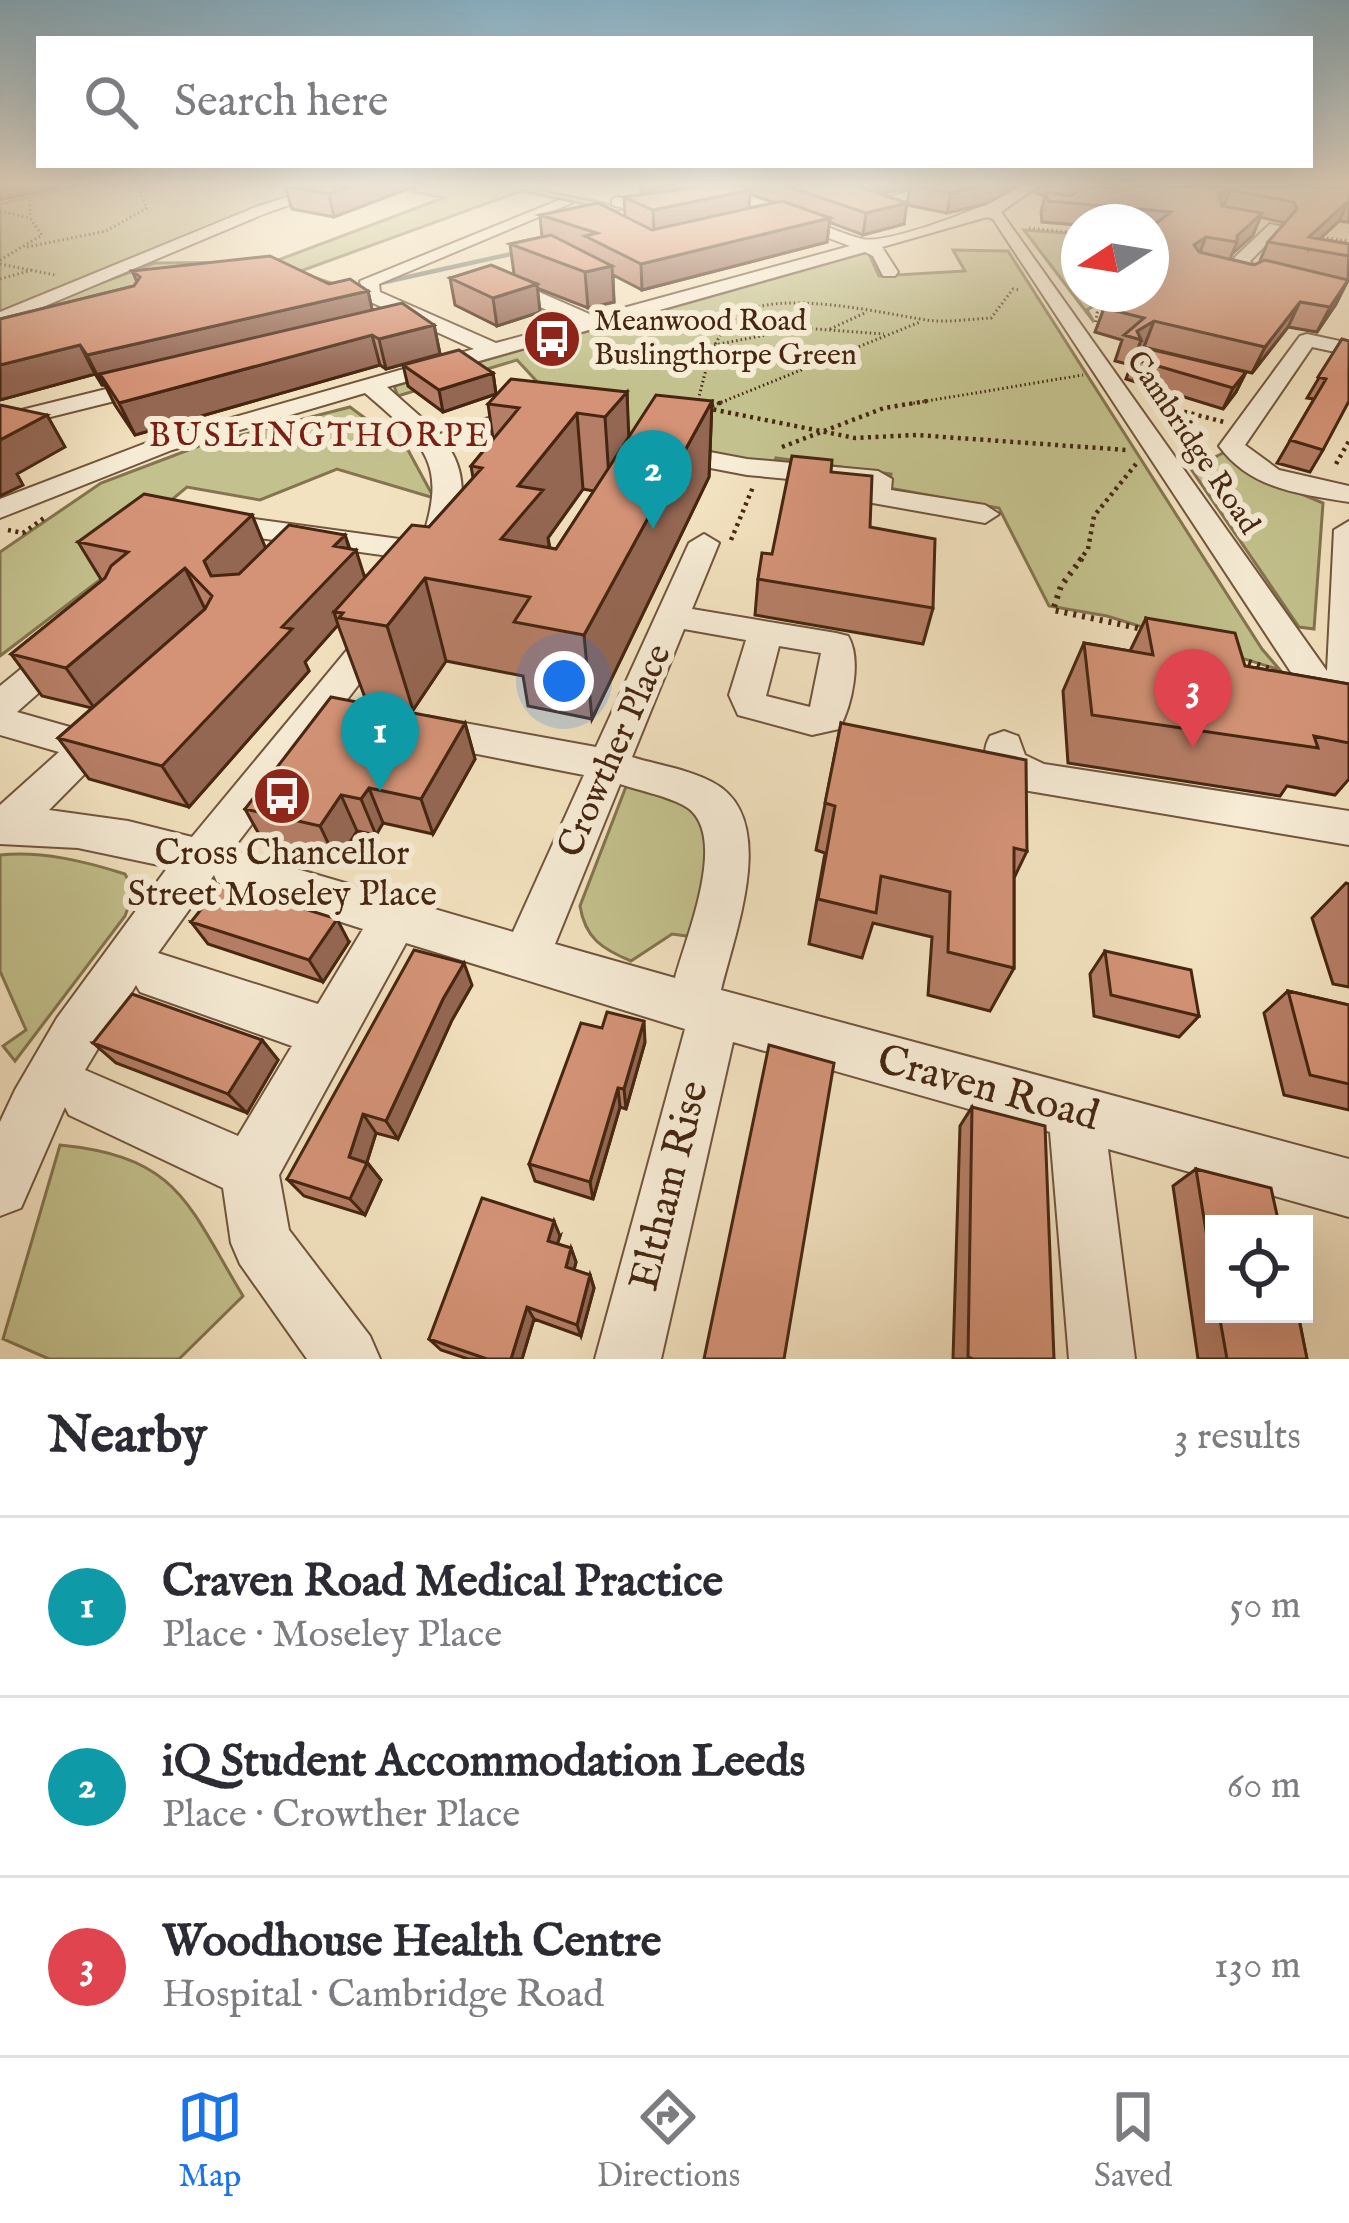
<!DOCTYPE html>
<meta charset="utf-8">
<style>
:root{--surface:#fff;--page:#f7f7f7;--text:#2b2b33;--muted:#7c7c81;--line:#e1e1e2;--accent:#1a73e8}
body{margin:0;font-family:"IM FELL English",serif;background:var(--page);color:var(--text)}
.controls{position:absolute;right:36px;bottom:36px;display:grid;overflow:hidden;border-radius:0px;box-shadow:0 12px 48px #0002}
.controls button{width:108px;height:108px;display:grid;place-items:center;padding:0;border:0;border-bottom:3px solid var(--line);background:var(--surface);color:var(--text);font:60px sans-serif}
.compass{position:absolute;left:1061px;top:204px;width:108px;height:108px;border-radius:50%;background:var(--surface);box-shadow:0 12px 48px #0002;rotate:258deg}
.you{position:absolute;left:564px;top:681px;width:42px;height:42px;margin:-30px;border:9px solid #fff;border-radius:50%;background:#1a73e8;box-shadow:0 0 0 18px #1a73e833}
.badge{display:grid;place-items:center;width:78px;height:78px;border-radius:50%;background:var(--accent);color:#fff;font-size:39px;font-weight:700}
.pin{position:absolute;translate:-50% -99px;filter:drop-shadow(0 3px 6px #0008)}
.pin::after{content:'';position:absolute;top:63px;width:42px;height:36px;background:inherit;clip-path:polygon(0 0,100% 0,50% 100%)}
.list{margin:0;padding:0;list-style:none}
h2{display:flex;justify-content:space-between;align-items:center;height:156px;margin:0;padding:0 48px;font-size:51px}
h2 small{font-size:39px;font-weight:400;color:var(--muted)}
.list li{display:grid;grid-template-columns:78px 1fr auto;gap:36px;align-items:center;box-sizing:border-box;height:180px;padding:0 48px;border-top:3px solid var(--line)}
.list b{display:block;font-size:45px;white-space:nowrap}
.list p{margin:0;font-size:39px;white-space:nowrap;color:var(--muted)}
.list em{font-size:39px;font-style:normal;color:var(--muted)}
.icon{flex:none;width:66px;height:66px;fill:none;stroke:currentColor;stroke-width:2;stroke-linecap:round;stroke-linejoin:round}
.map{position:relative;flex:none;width:1349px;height:1359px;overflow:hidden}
.search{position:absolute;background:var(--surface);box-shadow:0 12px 48px #0002;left:36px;right:36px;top:36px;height:132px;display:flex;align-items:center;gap:30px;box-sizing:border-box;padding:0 42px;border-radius:0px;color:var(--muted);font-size:45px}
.sheet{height:696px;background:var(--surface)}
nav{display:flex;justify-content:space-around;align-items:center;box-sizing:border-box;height:168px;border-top:3px solid var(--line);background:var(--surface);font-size:33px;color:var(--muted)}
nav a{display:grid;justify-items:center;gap:6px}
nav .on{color:var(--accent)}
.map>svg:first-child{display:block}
.green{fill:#c3c18d;stroke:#84744f;stroke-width:3}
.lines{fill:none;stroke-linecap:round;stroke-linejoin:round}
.stream{stroke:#7a8170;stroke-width:4.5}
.minor-casing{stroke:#71553d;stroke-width:4}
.path-far2{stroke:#462611;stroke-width:3;stroke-dasharray:1.5 3;stroke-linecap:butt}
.path-far1{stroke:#462611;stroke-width:4.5;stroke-dasharray:3 4.5;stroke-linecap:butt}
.path{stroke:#462611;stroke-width:6;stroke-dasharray:3 6;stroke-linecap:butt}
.minor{fill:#f7ecd6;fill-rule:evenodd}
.wall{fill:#b67e66;stroke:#462611;stroke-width:3;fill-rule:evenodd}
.shaded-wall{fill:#946753;stroke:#462611;stroke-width:3}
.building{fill:#d49377;stroke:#462611;stroke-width:3}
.labels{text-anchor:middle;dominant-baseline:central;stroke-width:12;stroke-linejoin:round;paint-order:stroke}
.far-poi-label{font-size:30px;fill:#462611;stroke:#f7ecd6;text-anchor:start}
.far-street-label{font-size:30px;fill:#462611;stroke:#f7ecd6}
.far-neighbourhood-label{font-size:33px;letter-spacing:3px;fill:#7a1f14;stroke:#f7ecd6}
.street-label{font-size:36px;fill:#462611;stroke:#f7ecd6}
.poi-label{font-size:36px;fill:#462611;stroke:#f7ecd6}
.near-street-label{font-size:42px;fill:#462611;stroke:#f7ecd6}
</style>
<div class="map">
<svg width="1349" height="1359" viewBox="0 0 1349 1359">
<rect width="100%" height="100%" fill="#f3e2c0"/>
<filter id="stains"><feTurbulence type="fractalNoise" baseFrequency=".00167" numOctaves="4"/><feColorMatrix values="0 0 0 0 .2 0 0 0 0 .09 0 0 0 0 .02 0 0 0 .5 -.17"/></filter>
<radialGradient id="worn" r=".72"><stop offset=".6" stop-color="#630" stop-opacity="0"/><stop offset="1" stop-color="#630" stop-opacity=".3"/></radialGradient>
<!-- green -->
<path class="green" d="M76,186H322L252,208L157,252L0,313V204Z
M420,186H523L627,208L617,211L521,191L298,272L334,284L0,326L60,298L155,263L273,262L443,198L412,191Z
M1024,230L1079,234V294H1092L1100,302L1087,310L1094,322Z
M953,250L1008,251L1262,649L1280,670L1107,616L1049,606L999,508L889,488L891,474L776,458L773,467L631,439L543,388L517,360L398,396L394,386L868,252L879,276L965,271Z
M350,407L408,450L434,498L337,469L260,500L187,487L133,532L155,538L0,656V552L101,483L199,446Z
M1227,451L1261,477L1323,503L1314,629L1299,627L1180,453L1211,459Z
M627,784L688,797L714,822L694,937L672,934L631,961C602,949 585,938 580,906Z
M0,855C43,851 84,861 125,874L134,891L125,916L15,1061L3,1046L26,1030L0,971Z
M60,1145C179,1157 187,1203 243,1296L179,1359H49L3,1339Z"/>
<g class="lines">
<!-- stream -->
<path class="stream" d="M367,286L520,252"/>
<defs>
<path id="minor" d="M322,186H344L266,213L0,325V312L256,207Z
M927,186L947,188L875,209L867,204Z
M1021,186H1038L1001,212L1327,671L1334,530L1349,521V732L1331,724L1304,692L993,219L987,217L882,247L898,272L895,276H883L873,256L865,252L387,387L440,434C468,426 527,398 551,419L548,424L504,430L449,448C471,480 462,528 443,559L432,562L210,531L195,522L210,513L421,542C449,462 424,444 365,393L172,450L0,518V499L154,440L474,349L364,299L360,281L559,200L572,203L379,284L380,292L496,343L574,322L486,283V275H500L594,316L850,246L722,198L701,195V189C754,184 811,226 862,239C889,245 998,203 1021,186Z
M617,197L644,203L674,197L682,202L644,213L612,205V199Z
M1270,224L1284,227L1250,261L1259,272L1256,276H1244L1231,261Z
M1307,334L1349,343V355L1312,347L1245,445L1279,470L1349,486V502C1300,494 1250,489 1219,446L1300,336Z
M155,377L167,384L163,389L10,427L0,423L1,415Z
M662,443L747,459L878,471L892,479L891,490L985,505L999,514L985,523L867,502L864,486L747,475L653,457L649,451L653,445Z
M704,534L719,543L692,609L836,633L848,636C862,659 852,706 839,729L812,735L738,715L729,695L746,640L684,629L632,757C657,765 688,769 712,782C781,817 734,934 721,990L1349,1159V1217L1108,1149L1135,1359H1069L1050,1132L733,1042L661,1359H595L685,1029L406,943L279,1175L289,1230L370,1336L380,1359H307L240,1264L231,1243L223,1188L69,1115L65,1107L21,1208L0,1216V1122L15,1090L57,1018L168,867L78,848L0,844V805L59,752L0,735V686L54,642H78L83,650L78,658L17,712L84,731L111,714L124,718L130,728L49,810L128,821L192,837L371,621H395L400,629L395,637L232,850L513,932L584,775L426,744L412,740L407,730L412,720L426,716L596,747L689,543ZM779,646L821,653L810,707L766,696ZM620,784C640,791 664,795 683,805C732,830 686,936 675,978L555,944ZM214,875L217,882L363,929L318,1004L158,953ZM136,985L140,992L292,1046L238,1136L85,1070Z
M1004,731L1018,736L1025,755L1044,764L1349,811V845L1023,790C1000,778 974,765 990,736Z"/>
</defs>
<!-- minor casing -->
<use href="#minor" class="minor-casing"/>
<!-- path-far2 -->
<path class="path-far2" d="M30,200V218
M0,211L30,218L42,235L0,260
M1330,220L1349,223
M1029,228L1079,233
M1318,237L1349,241
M27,247L106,231L147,208L140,193L151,186
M0,264L55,275
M0,279L32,270
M1068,284L1079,275
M1096,322L1097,313L1110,301L1101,294
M830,329L867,312
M714,345L802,328L884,334
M1151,349L1200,361
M697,404C706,372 711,333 741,314C780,289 882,313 926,320C946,323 970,319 991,318L1013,289L1021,290
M717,404L920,322
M909,404L1083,375"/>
<!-- path-far1 -->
<path class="path-far1" d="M1155,404L1224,422
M704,408L726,401
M706,408L855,438L916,435L1127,450
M782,447L884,408L927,401
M1336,464L1349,441
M8,530L23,533L44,518
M731,540L753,487
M1079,561L1088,549L1094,516L1136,464"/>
<!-- path -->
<path class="path" d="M1082,558L1061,586L1053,610L1147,630
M1240,659L1273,670"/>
<!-- minor -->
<use href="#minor" class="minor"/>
</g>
<!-- wall -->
<path class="wall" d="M285,186H415L334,217L292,209Z
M641,186H694L689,188L704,186H1018L985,204L947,213L907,205L910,188L880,194L904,224L863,235L829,222L827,242L642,290L613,275L614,302L588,308L537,288L540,312L497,326L455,305L450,278L514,274L510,244L542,237L540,215L625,217L624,197L642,195ZM750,194L775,203L749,208Z
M1039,186H1349V222L1339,221L1319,239L1349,244L1348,280L1336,304L1317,332L1288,327L1252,373L1144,347L1137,351L1134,358L1246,372L1236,392L1223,409L1126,379L1131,365L1115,361L1122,340L1095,332L1104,308L1108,304L1111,294H1151V222H1079V225L1042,222L1041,212L1045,196L1037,193ZM1260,217L1285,223L1268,242L1259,263L1254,265L1230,259L1232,254L1253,235Z
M132,271L329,284L368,291L372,310L434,325L440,354L386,369L380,365L135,435L115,405L105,385H102L95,374L0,400V319L134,286L137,282Z
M1342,339L1323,450L1310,472L1277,463L1314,399L1307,398Z
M403,365L493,373L496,394L443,412L408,386Z
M627,392L628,437L712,401L709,477L592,719L528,706L523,676L446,661L413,710L368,702L366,696L364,695L338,625L305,662L309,671L189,807L89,779L58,738L92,708L42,696L11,654L102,581L78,542L252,515L265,548L345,535L350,549L365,577L429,527L473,478L471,466L493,439L488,404ZM583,489L594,491L556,549L550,548L548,538Z
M831,472L870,527L933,608L923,644L755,615L758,579L772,554Z
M1146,618L1245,666L1349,684V779L1335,795L1287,786L1280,796L1068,763L1063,691L1084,643L1130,651Z
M465,723L475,759L433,834L383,823L376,835L357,831L337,862L265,845L245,809Z
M841,723L1027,851L1014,878V968L990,1011L928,995L932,937L873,923L862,958L809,944L825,853L816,850Z
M1346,883L1349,884V987L1333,984L1312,918Z
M191,922L349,942L323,982L208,944Z
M1105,951L1199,1016L1179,1037L1094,1016L1090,974Z
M472,985L452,1020L398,1139L376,1133L367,1162L381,1180L365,1215L304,1196L287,1179Z
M1288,991L1349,1005V1110L1284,1095L1264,1013Z
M262,1040L278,1060L247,1113L116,1063L93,1043Z
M645,1042L626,1109L620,1107L593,1199L535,1181L529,1164Z
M972,1107L1054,1359H953L960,1126Z
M1196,1169L1214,1224V1314H1298L1307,1359H1198L1173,1186Z
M560,1236L557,1244L571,1248L576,1262L574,1270L590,1275L594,1288L581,1336L534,1319L522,1359H468L441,1350L429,1339Z"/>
<!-- shaded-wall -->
<path class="shaded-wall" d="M0,186H64L0,200Z
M350,186H415L334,217L329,194Z
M641,186H694L679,192L641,195Z
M878,186H911L910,188L876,194Z
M980,186H1018L985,204L947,213L951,193Z
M750,190L749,213L654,234L653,210Z
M1230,190L1222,210L1219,193Z
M1349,200L1339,221L1309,249V237Z
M907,203L904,224L863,235L866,213Z
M1262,213L1253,235L1232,254L1237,242V236Z
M830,218L827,242L642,290L641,264Z
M1206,237L1197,259L1194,245Z
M612,266L614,302L588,308L585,272Z
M1348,280L1336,304L1317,332L1330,307Z
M537,284L540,312L497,326L493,298Z
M368,291L374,318L100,374L105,385H102L87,355Z
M1300,302L1288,327L1252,373L1265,347Z
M1154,321L1144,347L1137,351L1141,340L1137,331Z
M434,325L440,354L386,369L379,339Z
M372,335L380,365L135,435L119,403Z
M80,345L95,374L0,400V365Z
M1246,372L1236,392L1223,409L1233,388Z
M493,373L496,394L443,412L439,390Z
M627,392L630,466L610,493L605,417Z
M712,401L709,477L592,719L584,635Z
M577,413L583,489L548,538L552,570L501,539L518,486Z
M47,415L65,447L17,474L23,485L0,496V440Z
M252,515L268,554L223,602L204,561Z
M345,535L351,555L356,550L369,591L343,613L334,612L338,625L305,662L309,671L189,807L162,766L282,627L334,546Z
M185,568L205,609L95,709L66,668Z
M425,578L446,661L413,710L387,626Z
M465,723L475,759L433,834L421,799Z
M369,788L383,823L376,835L361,799Z
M341,795L357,831L337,862L320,826Z
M337,919L349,942L323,982L309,960Z
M464,963L472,985L452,1020L398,1139L386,1121L443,999Z
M644,1021L645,1042L626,1109L624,1089Z
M262,1040L278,1060L247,1113L228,1094Z
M618,1088L620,1107L593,1199L590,1182Z
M363,1114L376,1133L365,1168L367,1163L381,1180L365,1215L350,1199L349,1157Z
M554,1221L560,1236L554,1255L548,1241Z
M571,1248L576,1262L571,1281L566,1267Z
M590,1275L594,1288L581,1336L577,1325Z
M527,1307L534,1319L522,1359H511Z"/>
<!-- building -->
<path class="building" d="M285,186H350L329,194Z
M704,186H739L750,190L653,210L624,197Z
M786,186H858L907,203L866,213Z
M914,186H980L951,193Z
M1077,186L1349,187V200L1309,237L1349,244V256L1268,242L1297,209L1294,202L1230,190L1219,193L1222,206L1262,213L1237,236V242L1206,237L1194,245L1199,252L1254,265L1265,260L1348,280L1330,307L1300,302L1265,347L1154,321L1137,331L1141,340L1124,335L1144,318L1104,308L1121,294H1151V227L1171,212L1048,201L1046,192L1070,196L1077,192Z
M782,201L830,218L641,264L585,236L597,233L540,215L598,203L652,230Z
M551,235L612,266L585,272L510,244Z
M270,256L329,284L350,279L368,291L87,355L80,345L0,365V319L134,286L140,277L132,271Z
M491,265L537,284L493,298L450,278Z
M402,303L434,325L379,339L372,335L119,403L100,374Z
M1342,339L1349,341V401L1323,450L1290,440L1326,379L1318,377Z
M1145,348L1246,372L1233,388L1134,359Z
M459,350L493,373L439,390L403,365Z
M511,379L627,392L605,417L577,413L518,486L543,490L501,539L556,549L656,395L712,401L584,635L514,622L530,597L425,578L387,626L339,618L343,613L334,612L412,525L429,527L482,468L471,466L519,408L488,404Z
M0,405L47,415L0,440Z
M792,456L832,460L831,472L872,476L870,527L935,539L933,608L758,579L762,553L772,554Z
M144,494L252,515L204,561L211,576L239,574L289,525L345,535L334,546L356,550L282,627L292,629L162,766L58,738L205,609L212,596L185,568L66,668L11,654L105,578L111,566L128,552L78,542Z
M1146,618L1235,633L1245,666L1349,684V743L1314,736L1318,748L1092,715L1084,643L1153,655Z
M331,697L465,723L421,799L369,788L361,799L341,795L320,826L245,809Z
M841,723L1026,760L1027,851L1014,848V968L948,952L950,892L881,876L876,913L818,899L835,806L825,803Z
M222,883L337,919L309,960L191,922Z
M414,950L464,963L443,999L386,1121L363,1114L349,1157L367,1163L350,1199L287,1179Z
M1105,951L1191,970L1199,1016L1111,995Z
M1288,991L1349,1005V1084L1310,1075Z
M132,994L262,1040L228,1094L93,1043Z
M607,1012L644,1021L624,1089L618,1088L590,1182L529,1164L581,1023L602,1028Z
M769,1045L834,1063L784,1359H704Z
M972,1107L1045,1126L1054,1359H973L968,1357Z
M1196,1169L1271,1188L1279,1224H1214V1281Z
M482,1198L554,1221L548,1241L571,1248L566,1267L590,1275L577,1325L527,1307L511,1359H487L429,1339Z
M1219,1314H1298L1307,1359H1227Z"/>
<!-- sky -->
<linearGradient id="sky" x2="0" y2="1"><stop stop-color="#89b8d1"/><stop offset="0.49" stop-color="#faf2e3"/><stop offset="1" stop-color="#faf2e3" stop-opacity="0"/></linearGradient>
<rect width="1349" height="376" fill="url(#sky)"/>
<!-- icons -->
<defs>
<symbol id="bus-disc" viewBox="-11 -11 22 22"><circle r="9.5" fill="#8f2418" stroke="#f7ecd6"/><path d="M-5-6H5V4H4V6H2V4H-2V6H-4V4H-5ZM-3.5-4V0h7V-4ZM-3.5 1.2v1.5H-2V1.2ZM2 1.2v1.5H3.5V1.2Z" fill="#fff"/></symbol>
</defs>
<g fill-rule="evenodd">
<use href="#bus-disc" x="519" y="306" width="66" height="66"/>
<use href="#bus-disc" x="249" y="763" width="66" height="66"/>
</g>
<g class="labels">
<!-- far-poi labels -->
<g class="far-poi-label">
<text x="594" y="322">Meanwood Road<tspan x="594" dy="34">Buslingthorpe Green</tspan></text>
</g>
<!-- far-street labels -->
<g class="far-street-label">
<text transform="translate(1192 443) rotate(56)">Cambridge Road</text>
</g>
<!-- far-neighbourhood labels -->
<g class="far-neighbourhood-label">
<text x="320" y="437">BUSLINGTHORPE</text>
</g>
<!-- street labels -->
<g class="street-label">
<text transform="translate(615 751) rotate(-66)">Crowther Place</text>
</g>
<!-- poi labels -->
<g class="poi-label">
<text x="282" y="854">Cross Chancellor<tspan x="282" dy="41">Street Moseley Place</tspan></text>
</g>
<!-- near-street labels -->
<g class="near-street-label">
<text transform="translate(988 1089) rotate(15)">Craven Road</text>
<text transform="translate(670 1186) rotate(-76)">Eltham Rise</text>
</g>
</g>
<rect width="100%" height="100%" filter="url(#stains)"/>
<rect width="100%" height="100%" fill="url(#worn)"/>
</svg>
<div class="controls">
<button><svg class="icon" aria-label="locate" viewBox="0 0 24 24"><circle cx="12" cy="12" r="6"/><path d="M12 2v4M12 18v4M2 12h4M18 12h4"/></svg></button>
</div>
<svg class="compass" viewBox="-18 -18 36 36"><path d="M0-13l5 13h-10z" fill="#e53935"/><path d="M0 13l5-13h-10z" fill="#7c7c81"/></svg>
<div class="you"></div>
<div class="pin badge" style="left:380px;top:791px;background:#0f9aa8">1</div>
<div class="pin badge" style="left:653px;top:529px;background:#0f9aa8">2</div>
<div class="pin badge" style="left:1193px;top:748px;background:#e0444e">3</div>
<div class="search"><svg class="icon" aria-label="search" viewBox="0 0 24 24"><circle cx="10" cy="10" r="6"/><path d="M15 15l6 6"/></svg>Search here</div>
</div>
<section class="sheet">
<h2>Nearby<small>3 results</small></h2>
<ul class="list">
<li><span class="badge" style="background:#0f9aa8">1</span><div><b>Craven Road Medical Practice</b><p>Place · Moseley Place</p></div><em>50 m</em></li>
<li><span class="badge" style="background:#0f9aa8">2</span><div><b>iQ Student Accommodation Leeds</b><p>Place · Crowther Place</p></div><em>60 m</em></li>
<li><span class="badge" style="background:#e0444e">3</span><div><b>Woodhouse Health Centre</b><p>Hospital · Cambridge Road</p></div><em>130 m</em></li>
</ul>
</section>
<nav>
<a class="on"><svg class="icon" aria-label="map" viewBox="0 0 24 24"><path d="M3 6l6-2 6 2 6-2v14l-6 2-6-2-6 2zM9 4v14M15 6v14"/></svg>Map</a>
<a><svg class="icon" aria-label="directions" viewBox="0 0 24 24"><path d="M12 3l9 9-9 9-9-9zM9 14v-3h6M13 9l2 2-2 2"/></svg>Directions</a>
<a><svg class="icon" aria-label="saved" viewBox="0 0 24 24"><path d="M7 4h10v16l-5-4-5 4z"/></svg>Saved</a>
</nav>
